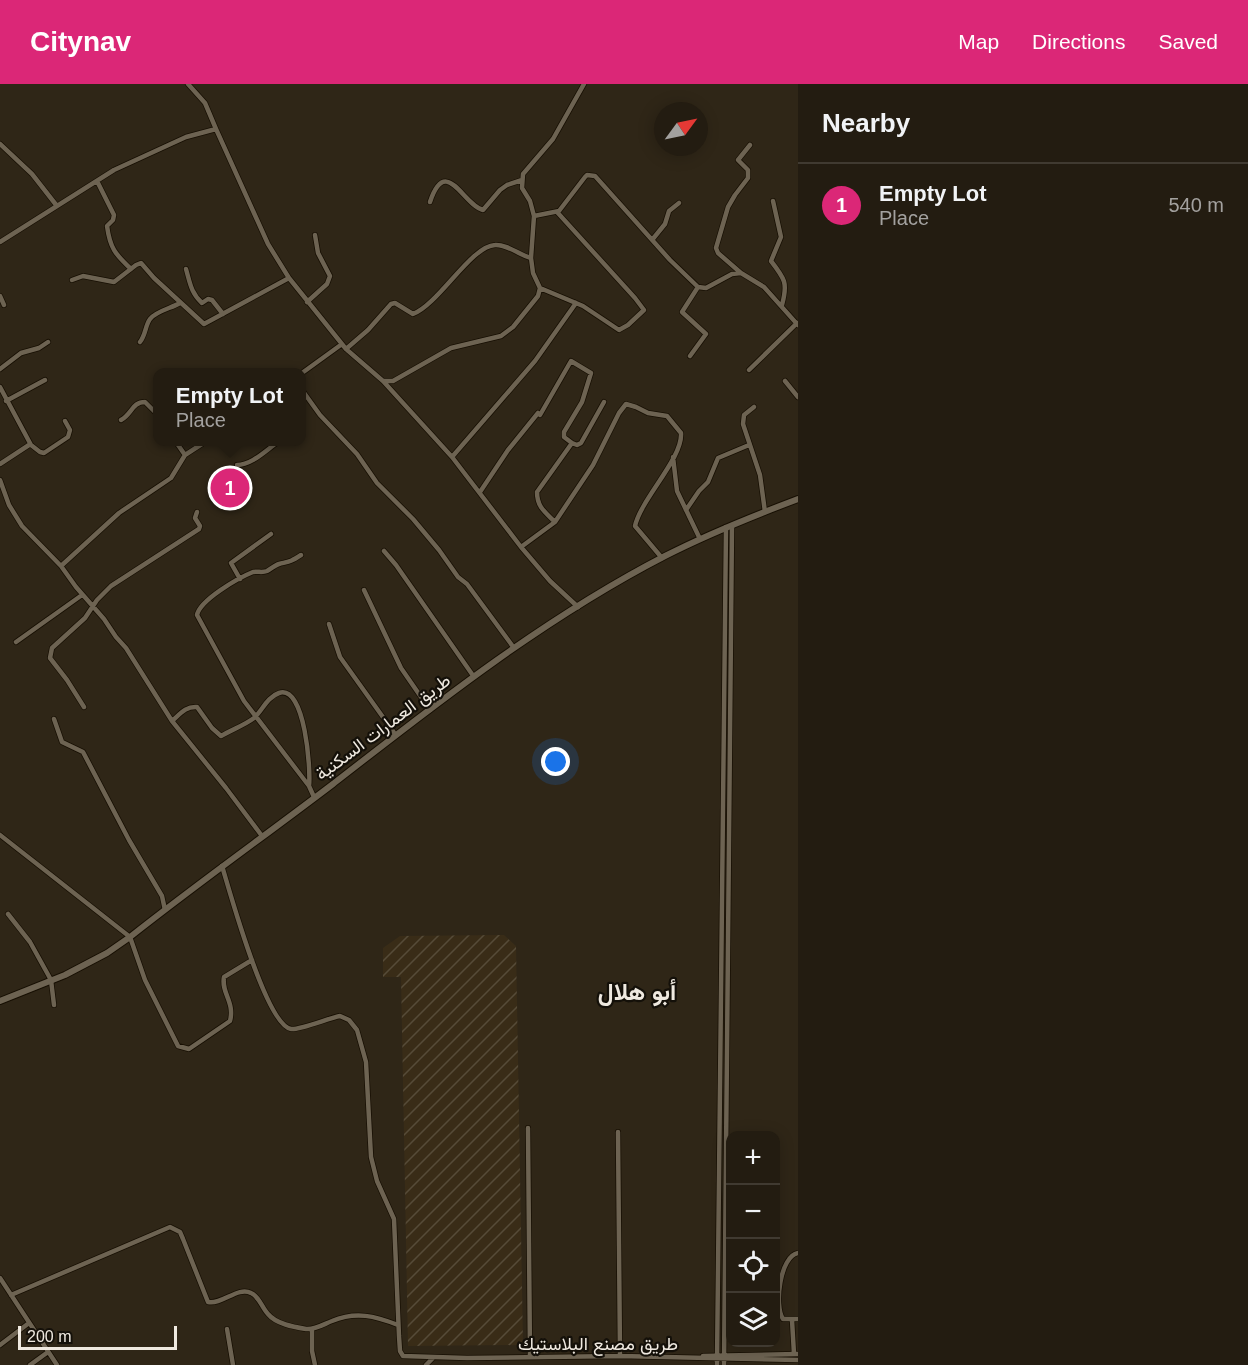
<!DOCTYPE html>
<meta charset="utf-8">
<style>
:root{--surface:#231c11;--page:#2b251a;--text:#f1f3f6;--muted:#a3a19f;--line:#403a31;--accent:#db2777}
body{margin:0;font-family:Arial,Vazirmatn,sans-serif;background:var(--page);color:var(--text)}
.controls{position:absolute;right:18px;bottom:18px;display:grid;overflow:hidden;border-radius:12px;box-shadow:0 3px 15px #0003}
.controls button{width:54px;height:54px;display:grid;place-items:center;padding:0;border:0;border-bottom:2px solid var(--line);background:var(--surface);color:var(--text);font:30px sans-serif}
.compass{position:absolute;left:654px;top:18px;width:54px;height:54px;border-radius:50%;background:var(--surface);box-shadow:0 3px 15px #0003;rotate:57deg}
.scale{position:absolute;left:18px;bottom:15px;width:159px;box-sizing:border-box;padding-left:6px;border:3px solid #efe9e0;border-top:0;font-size:16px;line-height:21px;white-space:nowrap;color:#efe9e0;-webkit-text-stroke:4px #141009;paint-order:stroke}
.you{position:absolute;left:556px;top:678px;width:21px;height:21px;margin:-15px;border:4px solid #fff;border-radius:50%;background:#1a73e8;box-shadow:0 0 0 9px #1a73e833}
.badge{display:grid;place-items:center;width:39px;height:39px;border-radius:50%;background:var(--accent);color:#fff;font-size:20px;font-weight:700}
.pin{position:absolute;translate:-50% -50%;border:3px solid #fff;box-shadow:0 2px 6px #0006}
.popup{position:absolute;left:153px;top:284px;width:153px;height:78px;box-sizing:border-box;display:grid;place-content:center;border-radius:12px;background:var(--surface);filter:drop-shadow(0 2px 4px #0005);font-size:20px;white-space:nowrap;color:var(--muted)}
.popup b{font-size:22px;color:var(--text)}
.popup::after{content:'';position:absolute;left:50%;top:100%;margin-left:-12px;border:12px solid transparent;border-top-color:var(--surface)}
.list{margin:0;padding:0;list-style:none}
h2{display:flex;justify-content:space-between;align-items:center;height:78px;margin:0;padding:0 24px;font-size:26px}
h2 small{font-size:20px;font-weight:400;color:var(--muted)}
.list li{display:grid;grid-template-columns:39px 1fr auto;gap:18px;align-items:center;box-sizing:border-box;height:84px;padding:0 24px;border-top:2px solid var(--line)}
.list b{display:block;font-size:22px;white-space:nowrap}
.list p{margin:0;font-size:20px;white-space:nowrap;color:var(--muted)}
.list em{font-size:20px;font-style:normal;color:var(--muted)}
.icon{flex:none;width:33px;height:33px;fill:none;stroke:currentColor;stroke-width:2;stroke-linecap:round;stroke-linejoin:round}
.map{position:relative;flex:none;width:798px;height:1281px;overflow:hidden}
header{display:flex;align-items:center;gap:36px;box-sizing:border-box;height:84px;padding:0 30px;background:var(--accent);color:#fff}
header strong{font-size:28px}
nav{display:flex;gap:33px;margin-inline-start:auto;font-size:21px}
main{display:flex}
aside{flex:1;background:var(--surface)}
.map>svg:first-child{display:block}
.industrial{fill:url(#industrial-furrows)}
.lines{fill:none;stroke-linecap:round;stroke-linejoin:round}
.minor-casing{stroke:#170f03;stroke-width:6}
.secondary-casing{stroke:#170f03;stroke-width:8}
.minor{stroke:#6d6352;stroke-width:4.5}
.secondary{stroke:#6d6352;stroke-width:6}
.labels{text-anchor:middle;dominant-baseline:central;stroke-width:4.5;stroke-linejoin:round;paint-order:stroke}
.street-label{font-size:18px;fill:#efe9e0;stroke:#141009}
.district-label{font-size:24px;font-weight:bold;fill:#efe9e0;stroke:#141009}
</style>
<header>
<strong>Citynav</strong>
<nav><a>Map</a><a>Directions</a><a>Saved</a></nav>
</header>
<main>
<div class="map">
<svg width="798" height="1281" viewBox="0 0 798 1281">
<defs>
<pattern id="industrial-furrows" width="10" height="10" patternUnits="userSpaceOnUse" patternTransform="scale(1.5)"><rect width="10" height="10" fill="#392c17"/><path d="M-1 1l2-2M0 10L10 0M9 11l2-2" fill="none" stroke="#564b38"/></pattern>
</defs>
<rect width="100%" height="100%" fill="#2f2617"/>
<!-- industrial -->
<path class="industrial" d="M504,851L516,862L523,1261L408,1262L401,893H383V864L400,852Z"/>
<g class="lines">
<defs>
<path id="minor" d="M216,45L268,160L289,194L346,265L383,297L452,373L521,463L550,497L578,523
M0,60L32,90L57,122
M97,97L114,131L113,136L107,142C110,164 115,170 131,185
M773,117L781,153L771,177C785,195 788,199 782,221
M430,118C446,70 463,121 483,126L500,106L507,101L522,96
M534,132L559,127L585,93L587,91L595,92L670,176L698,203L706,204L732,190L741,189L764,203L798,241
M652,156L665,140L669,127L679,119
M0,158L114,86L186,53L216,45L205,19L188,0
M186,185C190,199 191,209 202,219L208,215L212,216L223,230
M741,189L718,169L716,164L728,123L735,111L748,94V86L738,76L750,61
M72,196L83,192L114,198L136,181L141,179L154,194L204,240L289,194
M540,204L583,222L619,246L628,241L644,226L635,214L557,128
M0,212L4,221
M307,218L327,200L330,192L318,169L315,151
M140,258C146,250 145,242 150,235C156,227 172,224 180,219
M346,265L368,246L391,220L395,219L413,230C439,220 471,162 495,161C507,160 519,171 531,174
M690,272L706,250L682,228L698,203
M0,285L21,269L39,264L48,258
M749,286L797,239
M302,289L342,260
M383,297H393L451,264L501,252L513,243L538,212L540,204L533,189L531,174L534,132L530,117L522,104L523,90L553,55L584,0
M785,297L798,313
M0,303L31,361
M302,306L320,331L357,370L377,399L413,435L439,466L458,493L467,500L514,564
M6,317L45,296
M754,323L744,331L743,340L760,391L765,428
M121,336C132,330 132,318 145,318L158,331
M176,358L185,371
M572,359L577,361L581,359L604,318
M452,373L535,277L576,219
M673,373L677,407L700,455
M0,380L29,361H31L40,368L44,369L68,353L70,346L65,337
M237,381C252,381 266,366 278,358
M0,396L9,421L22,442L61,482L76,503L104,535L116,553L126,564L172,637L226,704L262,752
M480,408L508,366L538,329L540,331L571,277L591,289L582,318L564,348V353L572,359L537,408C537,423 545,428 555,438
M686,426L699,407L708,398L718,374L749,361
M521,463L555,438L593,381L619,329L626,320L636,323L648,329L667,332L681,349C683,374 641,415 635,442L662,474
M384,467L396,481L474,593
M301,471C290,478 291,477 279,480C275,481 271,485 267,487C262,489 258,487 253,488C238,494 200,516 197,531L244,617L309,702L314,713
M61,482L119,429L171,394L185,371L205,358
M240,495L231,479L271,450
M364,506L401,584L430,626
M329,540L340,573L395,650
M16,558L82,511
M84,623L67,596L50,574L52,564L85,534L97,516L111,502L199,445L200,442L195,434L197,428
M54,635L62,658L83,668L129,756L162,812L165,826
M172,637C180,630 186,622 197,623L212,644L221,652C231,646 245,641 254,634C262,627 267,613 279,609C305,600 311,686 309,702
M0,751L130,853L145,896L178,962L189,965L230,937C235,918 221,909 224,893L252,876
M222,782C230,808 266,941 291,945C300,946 329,934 340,932L349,936L357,946L366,978L371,1073L377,1097L394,1135L399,1252L400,1267L403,1272L467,1274L620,1272L798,1276
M8,830L30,858L51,896L54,921
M528,1044L530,1273
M618,1048L620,1272
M798,1169C780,1172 774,1222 783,1235H798
M0,1194L57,1281
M11,1211L170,1143L180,1148L183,1155L208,1218C222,1221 238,1202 251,1209C259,1212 262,1224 268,1230C276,1240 294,1243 306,1245C315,1246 324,1240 332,1237C356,1227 375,1232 398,1241
M792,1236L794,1270
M227,1245L233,1281
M312,1246V1267L315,1281
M0,1261L29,1239
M703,1272L798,1270
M30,1281L48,1268
M426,1281L433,1274
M717,1281L726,443
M724,1281L732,441"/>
<path id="secondary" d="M0,917L65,891L107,869L130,853C197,800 266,751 333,700C438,618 545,534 665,472C708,450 753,432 798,415"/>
</defs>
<!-- minor casing -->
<use href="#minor" class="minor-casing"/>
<!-- secondary casing -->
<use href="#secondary" class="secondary-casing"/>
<!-- minor -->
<use href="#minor" class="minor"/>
<!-- secondary -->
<use href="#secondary" class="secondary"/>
</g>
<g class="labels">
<!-- street labels -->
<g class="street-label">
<text transform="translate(383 643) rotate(-37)">طريق العمارات السكنية</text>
<text x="598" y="1260">طريق مصنع البلاستيك</text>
</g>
<!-- district labels -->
<g class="district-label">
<text x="637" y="907">أبو هلال</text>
</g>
</g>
</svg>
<div class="controls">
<button>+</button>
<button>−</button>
<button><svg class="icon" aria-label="locate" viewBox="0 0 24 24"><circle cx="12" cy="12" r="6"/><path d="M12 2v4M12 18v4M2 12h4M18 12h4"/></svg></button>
<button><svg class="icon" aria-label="layers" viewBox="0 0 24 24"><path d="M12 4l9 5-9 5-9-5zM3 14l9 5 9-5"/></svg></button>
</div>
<svg class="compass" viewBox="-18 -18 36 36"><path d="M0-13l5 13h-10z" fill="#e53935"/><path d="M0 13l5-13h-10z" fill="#a3a19f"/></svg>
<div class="scale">200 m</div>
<div class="you"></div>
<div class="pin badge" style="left:230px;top:404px">1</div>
<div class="popup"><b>Empty Lot</b>Place</div>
</div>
<aside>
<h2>Nearby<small></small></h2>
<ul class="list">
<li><span class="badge">1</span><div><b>Empty Lot</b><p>Place</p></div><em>540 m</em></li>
</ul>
</aside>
</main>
